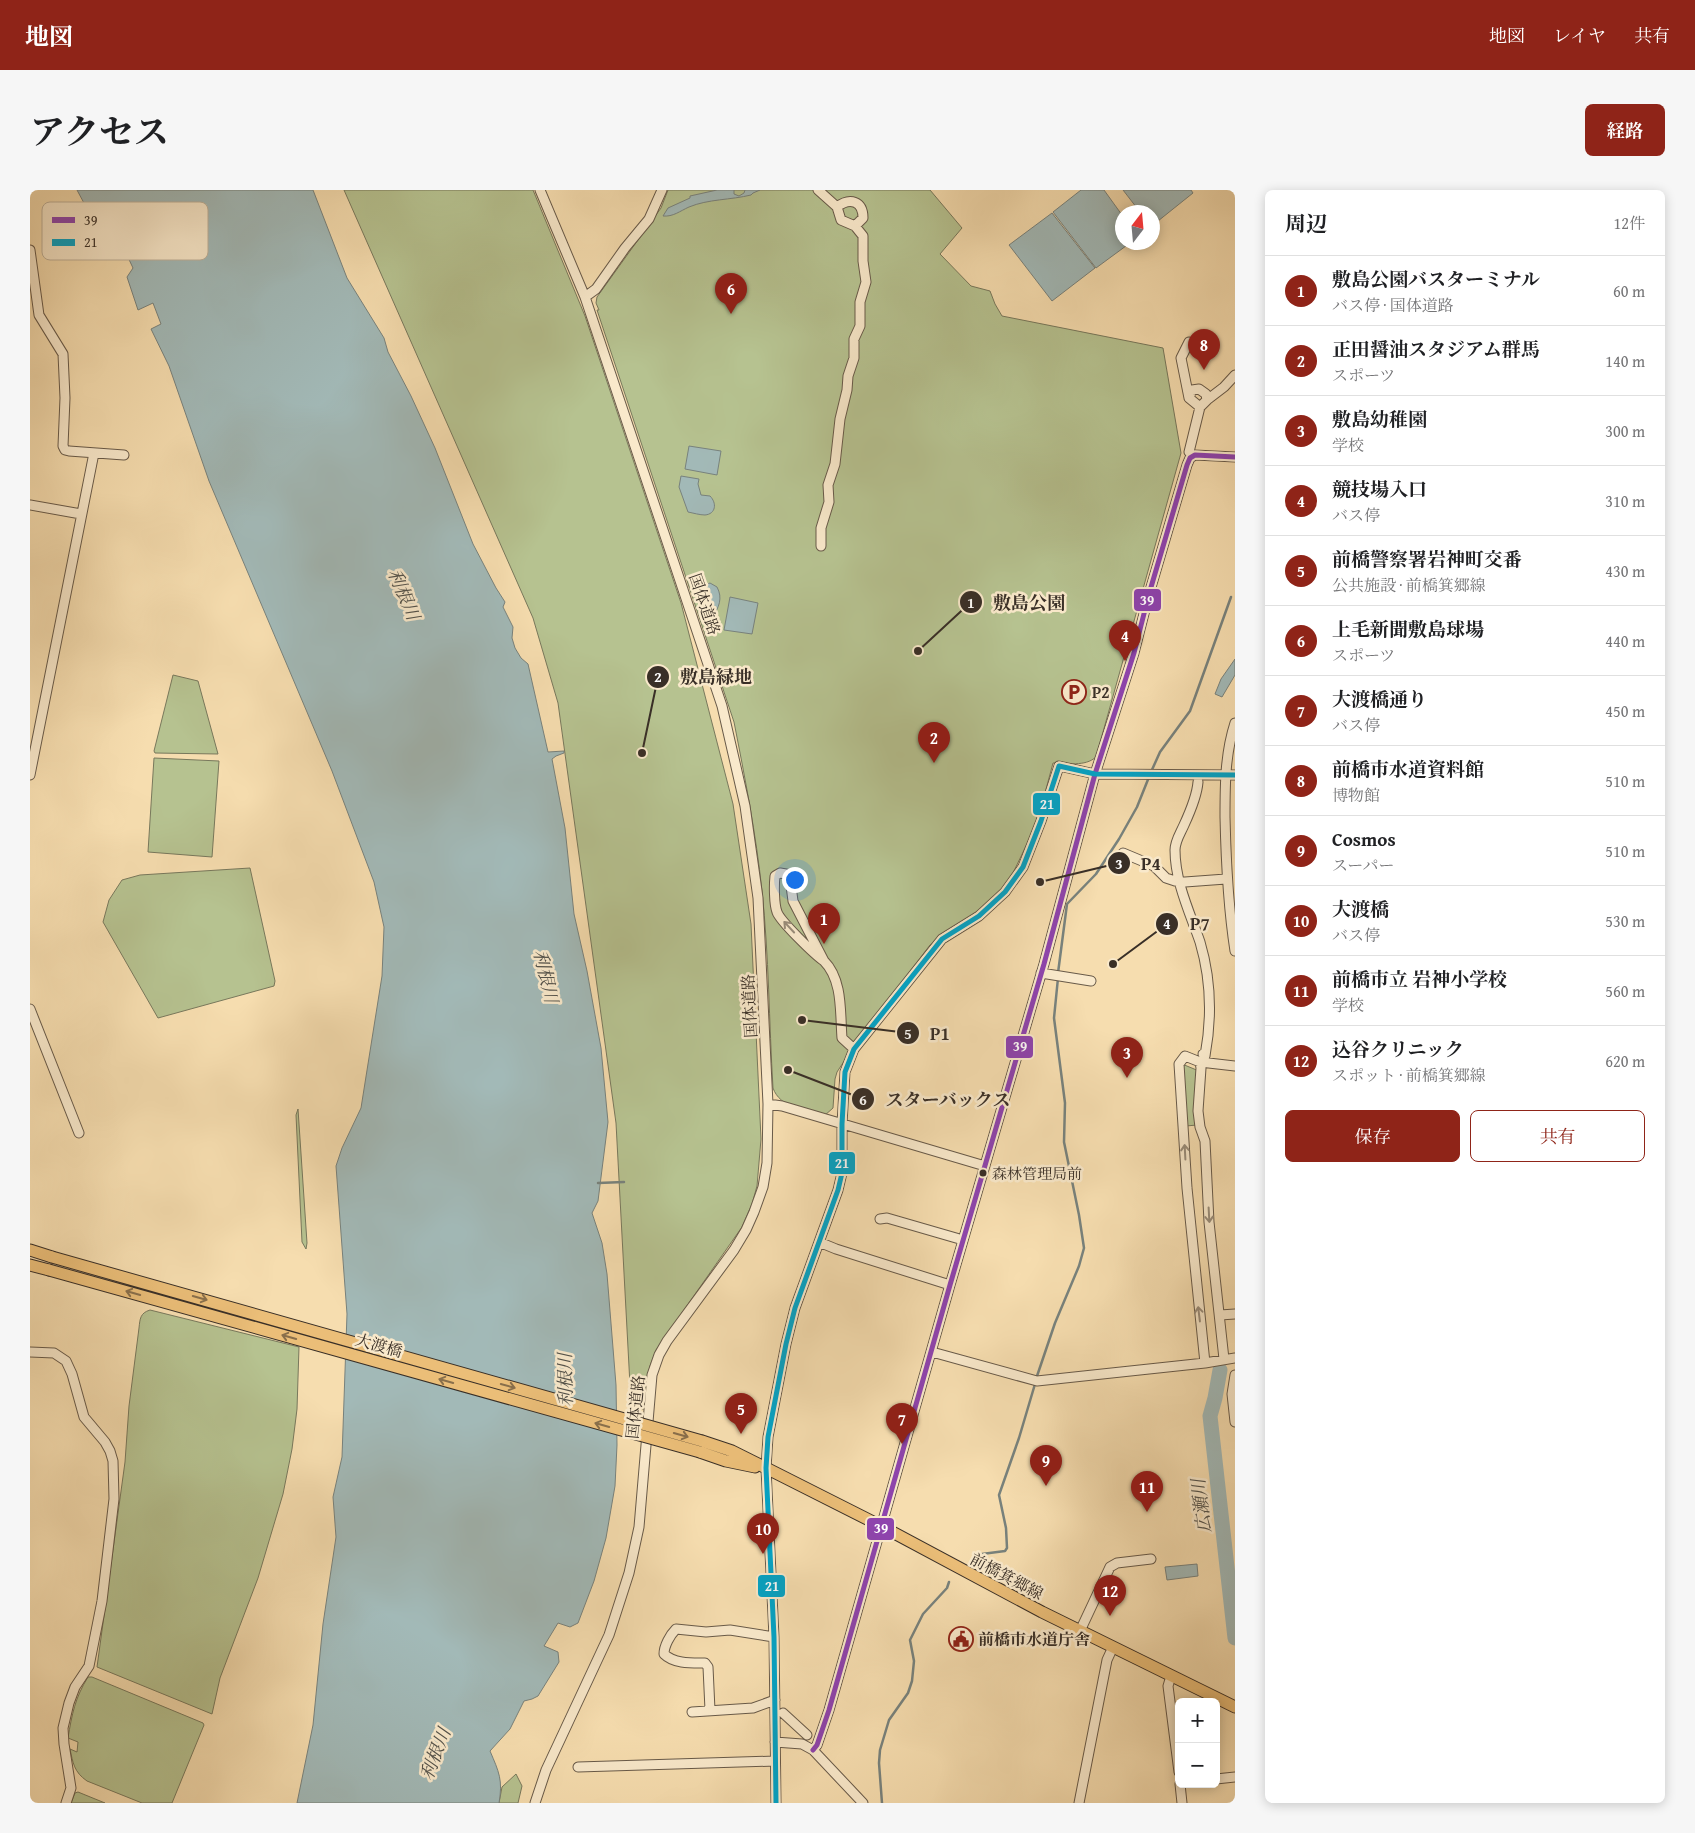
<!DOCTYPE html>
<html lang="ja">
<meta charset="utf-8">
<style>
:root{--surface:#fff;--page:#f6f6f6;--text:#202124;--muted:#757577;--line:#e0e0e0;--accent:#8f2418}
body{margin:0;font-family:"Gentium Book Plus","Noto Serif JP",serif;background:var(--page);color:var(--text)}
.controls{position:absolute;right:15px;bottom:15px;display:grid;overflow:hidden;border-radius:8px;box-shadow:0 2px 12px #0003}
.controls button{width:45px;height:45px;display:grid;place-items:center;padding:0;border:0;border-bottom:1px solid var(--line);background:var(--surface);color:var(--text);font:25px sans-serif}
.compass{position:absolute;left:1085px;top:15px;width:45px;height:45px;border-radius:50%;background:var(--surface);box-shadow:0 2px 12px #0003;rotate:16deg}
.you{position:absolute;left:764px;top:689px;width:18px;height:18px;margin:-12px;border:4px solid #fff;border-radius:50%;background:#1a73e8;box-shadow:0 0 0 8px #1a73e833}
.badge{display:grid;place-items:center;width:32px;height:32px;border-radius:50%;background:var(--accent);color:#fff;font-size:16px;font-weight:700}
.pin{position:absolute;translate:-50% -41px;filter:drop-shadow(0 1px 2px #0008)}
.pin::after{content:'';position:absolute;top:26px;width:18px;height:15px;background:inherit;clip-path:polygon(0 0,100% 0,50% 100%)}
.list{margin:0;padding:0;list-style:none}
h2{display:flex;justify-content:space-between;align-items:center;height:65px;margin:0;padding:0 20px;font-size:21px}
h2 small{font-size:16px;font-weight:400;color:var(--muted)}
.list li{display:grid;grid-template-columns:32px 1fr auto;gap:15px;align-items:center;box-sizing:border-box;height:70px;padding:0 20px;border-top:1px solid var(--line)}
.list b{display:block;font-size:19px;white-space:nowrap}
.list p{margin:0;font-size:16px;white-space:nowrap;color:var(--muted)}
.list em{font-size:16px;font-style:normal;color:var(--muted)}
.actions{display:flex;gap:10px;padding:15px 20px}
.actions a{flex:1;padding:11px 0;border:1px solid var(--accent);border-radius:8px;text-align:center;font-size:18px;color:var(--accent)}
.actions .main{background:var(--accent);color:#fff}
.map{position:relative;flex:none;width:1205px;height:1613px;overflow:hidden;border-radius:8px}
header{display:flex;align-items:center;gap:30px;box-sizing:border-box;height:70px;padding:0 25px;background:var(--accent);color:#fff}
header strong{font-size:24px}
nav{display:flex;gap:28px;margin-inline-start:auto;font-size:18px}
.intro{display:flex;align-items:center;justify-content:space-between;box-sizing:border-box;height:120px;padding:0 30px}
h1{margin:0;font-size:35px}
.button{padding:12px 22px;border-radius:8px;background:var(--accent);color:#fff;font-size:18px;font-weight:700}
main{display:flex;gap:30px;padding:0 30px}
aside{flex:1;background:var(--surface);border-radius:8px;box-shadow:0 2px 12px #0003}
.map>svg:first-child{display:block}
.green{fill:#b6c290;stroke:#78785c}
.water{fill:#a2b9b7;stroke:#78827d}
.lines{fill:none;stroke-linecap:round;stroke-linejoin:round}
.stream{stroke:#78827d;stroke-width:2.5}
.river{stroke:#a2b9b7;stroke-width:15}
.minor-casing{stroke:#685a49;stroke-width:11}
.major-casing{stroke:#392f27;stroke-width:13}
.minor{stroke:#f9e9cb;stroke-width:9}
.major{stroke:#ebbe78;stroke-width:11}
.major-bridge-casing{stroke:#392f27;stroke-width:13;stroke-linecap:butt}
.major-bridge{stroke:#ebbe78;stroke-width:11}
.bus-1-casing{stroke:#f9e9cb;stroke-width:9}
.bus-2-casing{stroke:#f9e9cb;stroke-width:9}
.bus-1{stroke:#8e44ad;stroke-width:5}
.bus-2{stroke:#03a3c6;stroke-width:5}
.oneway{stroke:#998c79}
.oneway2{stroke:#896f4b}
.bus-dot{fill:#392f27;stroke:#f9e9cb;stroke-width:2}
.labels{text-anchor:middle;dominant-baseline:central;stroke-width:5;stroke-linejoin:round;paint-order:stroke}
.bus-label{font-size:15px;fill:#392f27;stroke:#f9e9cb;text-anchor:start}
.street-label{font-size:16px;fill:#392f27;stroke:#f9e9cb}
.poi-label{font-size:16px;font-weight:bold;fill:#392f27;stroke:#f9e9cb;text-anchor:start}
.water-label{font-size:18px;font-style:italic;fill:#53524b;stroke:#f9e9cb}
.key{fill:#f9e9cb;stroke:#bfb19a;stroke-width:1}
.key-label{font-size:14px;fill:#392f27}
.leader{fill:none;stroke:#392f27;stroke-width:2}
.callout-dot{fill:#392f27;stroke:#f9e9cb;stroke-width:2}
.mark-label{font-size:15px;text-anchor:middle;font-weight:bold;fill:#fff}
.callout-label{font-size:18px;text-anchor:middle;font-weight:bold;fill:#392f27;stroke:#f9e9cb;stroke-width:5;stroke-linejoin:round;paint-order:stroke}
.line-badge{stroke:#f9e9cb;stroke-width:2}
.badge-label{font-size:14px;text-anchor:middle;font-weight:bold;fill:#fff}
</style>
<header>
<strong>地図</strong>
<nav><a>地図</a><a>レイヤ</a><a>共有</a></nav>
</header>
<div class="intro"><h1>アクセス</h1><a class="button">経路</a></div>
<main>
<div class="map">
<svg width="1205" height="1613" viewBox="0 0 1205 1613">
<rect width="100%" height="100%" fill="#f6ddaf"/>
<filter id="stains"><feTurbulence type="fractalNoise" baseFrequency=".004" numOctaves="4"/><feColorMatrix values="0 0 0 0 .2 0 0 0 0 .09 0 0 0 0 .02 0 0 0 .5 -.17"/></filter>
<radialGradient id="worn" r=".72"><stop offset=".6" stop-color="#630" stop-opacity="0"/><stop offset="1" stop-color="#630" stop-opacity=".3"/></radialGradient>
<!-- green -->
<path class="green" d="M314,0H503L555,126L651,413L703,614L721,734L731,949L727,996L722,1014L712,1037L626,1160L620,1176L614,1219H605L601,1214L586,933L528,513L503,428Z
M638,0H900L932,38L910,64L941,96L960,101L965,114L972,126L1133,158L1151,263L1066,567C1055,577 1037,573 1023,573L1007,633L983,683L973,698L958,712L943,725L900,755L884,776L830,847L807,882L805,889L803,918L794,926C775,920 750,918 743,898C739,832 739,766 732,701C726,644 715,588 704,532L567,120H569L566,113L567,107L631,18Z
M143,485L168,491L188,564L125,563L124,561Z
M124,568L189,571L182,667L118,662Z
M220,678L245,791L244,796L128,828L73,732L79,710L92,690L110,685Z
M1152,874L1169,881L1167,935L1156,936Z
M268,919L277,1053L276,1059L272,1052L266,925Z
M120,1120L269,1157L267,1219L262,1259L253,1304L228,1388L190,1488L182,1524L67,1477L95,1272L99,1216L109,1138C110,1129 110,1123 120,1120Z
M58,1487H62L173,1533L174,1535L142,1613H112L57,1591C44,1582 43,1573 40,1559L47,1562L48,1552L38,1548C42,1524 45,1508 58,1487Z
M486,1584L492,1596L488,1613H469L472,1597Z
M48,1602L75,1613H41L45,1603Z"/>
<!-- water -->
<path class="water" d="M47,0H283L317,88L354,148L358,162L381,206L405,258L443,354L466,398L475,412L473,417L483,437L482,448L485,458L491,468L498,474L518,562L534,561V563L526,566L522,569L535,638L544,724L557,781L571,858L578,932L568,1011L562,1023L572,1053L577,1084L586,1195L587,1255L585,1296L576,1348L564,1391L548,1433L540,1437L528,1433L514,1456L528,1462L529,1472L508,1506L502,1509L494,1511L480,1539L460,1561C469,1582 473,1590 469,1613H267L283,1535L293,1434L306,1347L303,1307L312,1267L317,1124L306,976L312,958L331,918L352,786L354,737L344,692L302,581L179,291L139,176L121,139L131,134L123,113L108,120L97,87L103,78L87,44L79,39L55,15Z
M687,0H704V4L709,6L714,3L715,0H730L723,3L721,5C701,10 678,9 659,17C650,21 643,27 633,26L638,18L660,8V6Z
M1051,0H1074L1092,25V52L1100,53L1066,78L1023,22Z
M1093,0H1161L1163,3L1123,35L1122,22H1110Z
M1022,23L1065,78L1022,111L979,55Z
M659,256L691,261L687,285L655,279Z
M651,286L669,289L668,294L671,305L680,306C687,313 686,324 675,325C670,325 663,323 658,322L649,297Z
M680,393L687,397C693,408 689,418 682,427L686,433L685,435H680L679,428L669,402L671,396Z
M700,407L728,413L722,444L694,440Z
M1205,469V485L1192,507L1185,504L1191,489Z
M1167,1374L1168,1386L1137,1390L1135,1377Z"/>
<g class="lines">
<!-- stream -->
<path class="stream" d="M1121,582L1130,562L1160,521L1201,407
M1028,783L1037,714L1066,684L1089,649L1107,617L1119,587
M568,993L594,992
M1006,1189L1025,1133L1049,1076L1054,1058L1049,1025L1034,952L1035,913L1024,828L1028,788
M943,1368L952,1364L975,1361L977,1358L976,1338L969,1305L989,1248L1005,1194
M852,1613L849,1573L850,1560L859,1530L878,1503L882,1491L884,1471L880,1450L893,1424L917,1398L919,1392"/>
<!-- river -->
<path class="river" d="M1190,1180L1185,1208L1180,1226L1205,1448"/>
<defs>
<path id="minor" d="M788,0L807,17L811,30L825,36L833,46V71L836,92L830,112V136L824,149V168L818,186L817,200L810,229L805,274L798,295L799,312L791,338V356
M807,17C820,7 833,11 833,28L825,36
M0,60L9,125L33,164L35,208L33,256L35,260L39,261L94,265
M555,107L566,99L595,58L619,29L632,0
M1159,152L1151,168L1159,208L1170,217L1159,262
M1159,208L1162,200L1169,199L1176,204L1177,210L1170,217
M1177,210L1194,197L1205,185
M0,315L51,324
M1205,533C1195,564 1195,595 1195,627C1196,673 1198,716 1205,761
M0,585L64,263
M1168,592C1167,606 1160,622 1154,635C1150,644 1145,651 1145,660C1145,692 1160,723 1170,752C1181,789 1182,828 1175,866L1173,864
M1093,663L1124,676L1136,688L1145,691L1155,692L1196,689
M794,771C785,765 750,731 747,722C744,714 744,695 745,686L750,683L756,684L760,688L763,711L794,771C813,790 810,823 812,848L824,859
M1011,783L1061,791
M0,819L49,943
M1170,872L1171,878L1168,921L1170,937L1175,951L1179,1032L1194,1169
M738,914L752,916L955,976
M850,1029L857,1028L933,1050
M789,1052L806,1059L920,1095
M1190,1125L1205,1124
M0,1162L24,1163L36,1171L42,1184L54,1227L75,1252L80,1261L83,1271L84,1309L72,1411L59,1476L45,1497L39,1513L33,1538L34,1554L41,1598L36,1613
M902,1162L1007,1191L1175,1173L1205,1168
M1175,1173L1157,998L1149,874L1155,866L1170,872L1205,876
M1205,1185L1202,1204L1205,1232
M1050,1441L1080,1377L1087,1373L1121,1369
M1141,1486L1138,1496L1149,1582
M680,1520L678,1477L675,1473C662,1473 644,1474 634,1464C634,1456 640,1445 646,1439L676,1442L700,1440L744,1447
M662,1522L723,1518L745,1510
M753,1523L777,1545
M745,1552L772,1554L783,1560L833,1613
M783,1560L787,1555L799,1520L920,1095L1014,774L1065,584L1104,463L1119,404L1157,275L1160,268L1165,265L1205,267
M548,1577L745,1571
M1186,1589L1205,1587
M1150,1594L1152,1613
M505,1613L516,1580L579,1445L599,1383L609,1337L622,1185L629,1165L637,1151L704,1060L716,1040L724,1022L733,997L737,973L738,914L728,708L715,616L692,516L555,107L510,0
M746,1613L744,1447L736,1278L738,1247L756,1154L765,1118L808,1000L812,983V934L815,882L824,859L912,749L949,726L975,702L993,677L1011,631L1029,576L1065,584L1205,585
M1049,1613L1077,1470L1083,1457"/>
<path id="major" d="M0,1060L22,1067
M0,1075L19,1080
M672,1251L702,1261L736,1278L851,1336L1012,1422L1205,1517
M670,1262L696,1271L725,1277"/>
</defs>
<!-- minor casing -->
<use href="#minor" class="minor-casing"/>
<!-- major casing -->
<use href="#major" class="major-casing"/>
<!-- minor -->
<use href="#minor" class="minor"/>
<!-- major -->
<use href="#major" class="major"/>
<defs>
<path id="major-bridge" d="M22,1067L672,1251
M19,1080L670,1262"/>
</defs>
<!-- major-bridge casing -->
<use href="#major-bridge" class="major-bridge-casing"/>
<!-- major-bridge -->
<use href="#major-bridge" class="major-bridge"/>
<defs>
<path id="bus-1" d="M783,1560L787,1555L799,1520L920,1095L1014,774L1065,584L1104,463L1119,404L1157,275L1160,268L1165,265L1205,267"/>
<path id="bus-2" d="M746,1613L744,1447L736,1278L738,1247L756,1154L765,1118L808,1000L812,983V934L815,882L824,859L912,749L949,726L975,702L993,677L1011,631L1029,576L1065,584L1205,585"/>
</defs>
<!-- bus-1 casing -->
<use href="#bus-1" class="bus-1-casing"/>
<!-- bus-2 casing -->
<use href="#bus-2" class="bus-2-casing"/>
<!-- bus-1 -->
<use href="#bus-1" class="bus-1"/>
<!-- bus-2 -->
<use href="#bus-2" class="bus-2"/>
</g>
<!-- one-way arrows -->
<defs><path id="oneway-shaft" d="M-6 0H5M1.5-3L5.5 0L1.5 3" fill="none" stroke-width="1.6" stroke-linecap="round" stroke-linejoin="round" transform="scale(1.25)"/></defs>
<g class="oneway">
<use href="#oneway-shaft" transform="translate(759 737) rotate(-133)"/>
<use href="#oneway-shaft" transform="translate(1155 962) rotate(-93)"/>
<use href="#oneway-shaft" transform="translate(1179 1025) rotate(87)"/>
<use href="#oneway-shaft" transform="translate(1169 1124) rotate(-97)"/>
</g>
<g class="oneway2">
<use href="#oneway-shaft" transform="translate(103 1103) rotate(-164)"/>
<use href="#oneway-shaft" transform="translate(170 1108) rotate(16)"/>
<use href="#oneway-shaft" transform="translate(259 1147) rotate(-164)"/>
<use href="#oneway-shaft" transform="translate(416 1191) rotate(-164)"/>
<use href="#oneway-shaft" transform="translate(478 1196) rotate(16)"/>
<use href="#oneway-shaft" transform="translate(572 1235) rotate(-164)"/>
<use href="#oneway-shaft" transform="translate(651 1245) rotate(16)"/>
</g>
<!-- icons -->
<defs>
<symbol id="parking-ring" viewBox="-11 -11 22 22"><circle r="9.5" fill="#f9e9cb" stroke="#8f2418" stroke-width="1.5"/><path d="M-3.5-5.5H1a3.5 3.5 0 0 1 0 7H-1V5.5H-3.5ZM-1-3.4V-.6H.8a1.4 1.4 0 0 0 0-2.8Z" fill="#8f2418"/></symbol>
<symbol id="civic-ring" viewBox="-11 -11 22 22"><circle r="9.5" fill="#f9e9cb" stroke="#8f2418" stroke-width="1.5"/><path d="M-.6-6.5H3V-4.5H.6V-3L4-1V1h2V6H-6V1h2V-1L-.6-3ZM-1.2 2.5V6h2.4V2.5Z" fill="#8f2418"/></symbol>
</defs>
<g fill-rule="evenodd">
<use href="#parking-ring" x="1030" y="488" width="28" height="28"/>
<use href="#civic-ring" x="917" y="1435" width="28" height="28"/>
</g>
<!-- markers -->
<circle class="bus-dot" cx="953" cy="983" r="4.5"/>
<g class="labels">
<!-- bus labels -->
<g class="bus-label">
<text x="962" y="983">森林管理局前</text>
</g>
<!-- street labels -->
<g class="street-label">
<text transform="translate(675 414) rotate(71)">国体道路</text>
<text transform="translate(719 816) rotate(-93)">国体道路</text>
<text transform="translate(349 1155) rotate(16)">大渡橋</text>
<text transform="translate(605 1217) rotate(-84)">国体道路</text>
<text transform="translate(977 1386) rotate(28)">前橋箕郷線</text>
</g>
<!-- poi labels -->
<g class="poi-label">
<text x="1062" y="502">P2</text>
<text x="948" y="1449">前橋市水道庁舎</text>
</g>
<!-- water labels -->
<g class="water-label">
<text transform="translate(374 404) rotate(67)">利根川</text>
<text transform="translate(516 786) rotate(77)">利根川</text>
<text transform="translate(535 1190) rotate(-91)">利根川</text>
<text transform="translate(1171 1316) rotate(-97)">広瀬川</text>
<text transform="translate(405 1564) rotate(-69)">利根川</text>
</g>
</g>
<!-- legend -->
<rect x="12" y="12" width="166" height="58" rx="8" class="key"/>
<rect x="22" y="27" width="23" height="6" fill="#8e44ad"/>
<rect x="22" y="49" width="23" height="7" fill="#03a3c6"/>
<g class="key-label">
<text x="54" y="35">39</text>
<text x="54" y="57">21</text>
</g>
<!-- callouts -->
<path class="leader" d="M888 461L941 412M612 563L628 487M1010 692L1089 673M1083 774L1137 734M772 830L878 843M758 880L833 909"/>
<g class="callout-dot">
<circle cx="888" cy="461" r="5"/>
<circle cx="612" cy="563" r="5"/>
<circle cx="1010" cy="692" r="5"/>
<circle cx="1083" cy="774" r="5"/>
<circle cx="772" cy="830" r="5"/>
<circle cx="758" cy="880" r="5"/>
<circle cx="941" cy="412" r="12"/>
<circle cx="628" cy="487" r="12"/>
<circle cx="1089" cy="673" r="12"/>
<circle cx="1137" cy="734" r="12"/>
<circle cx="878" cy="843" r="12"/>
<circle cx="833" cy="909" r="12"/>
</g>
<g class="mark-label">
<text x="941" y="418">1</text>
<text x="628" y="492">2</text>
<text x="1089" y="679">3</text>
<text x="1137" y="739">4</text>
<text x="878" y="849">5</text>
<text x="833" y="915">6</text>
</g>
<g class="callout-label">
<text x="999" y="419">敷島公園</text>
<text x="686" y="493">敷島緑地</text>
<text x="1121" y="680">P4</text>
<text x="1170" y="740">P7</text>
<text x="910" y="850">P1</text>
<text x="918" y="916">スターバックス</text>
</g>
<g class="line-badge">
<rect x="1103" y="398" width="29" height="24" rx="5" fill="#8e44ad"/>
<rect x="1002" y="602" width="29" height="24" rx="5" fill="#03a3c6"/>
<rect x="975" y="845" width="29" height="24" rx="5" fill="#8e44ad"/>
<rect x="798" y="961" width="28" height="24" rx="5" fill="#03a3c6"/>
<rect x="836" y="1327" width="29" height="24" rx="5" fill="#8e44ad"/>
<rect x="727" y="1384" width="29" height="24" rx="5" fill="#03a3c6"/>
</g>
<g class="badge-label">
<text x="1117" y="415">39</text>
<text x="1017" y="619">21</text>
<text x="990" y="861">39</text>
<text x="812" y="978">21</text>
<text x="851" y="1343">39</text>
<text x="742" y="1401">21</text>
</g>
<rect width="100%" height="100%" filter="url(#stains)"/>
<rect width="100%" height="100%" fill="url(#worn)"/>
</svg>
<div class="controls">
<button>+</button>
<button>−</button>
</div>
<svg class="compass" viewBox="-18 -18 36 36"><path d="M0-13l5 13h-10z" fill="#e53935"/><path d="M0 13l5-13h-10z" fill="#757577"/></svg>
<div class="you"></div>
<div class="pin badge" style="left:794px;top:754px">1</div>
<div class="pin badge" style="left:904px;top:573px">2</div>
<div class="pin badge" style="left:1097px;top:888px">3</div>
<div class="pin badge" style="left:1095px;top:471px">4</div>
<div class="pin badge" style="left:711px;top:1244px">5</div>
<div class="pin badge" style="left:701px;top:124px">6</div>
<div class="pin badge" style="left:872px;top:1254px">7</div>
<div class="pin badge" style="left:1174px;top:180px">8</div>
<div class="pin badge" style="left:1016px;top:1296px">9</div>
<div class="pin badge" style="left:733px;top:1364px">10</div>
<div class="pin badge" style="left:1117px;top:1322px">11</div>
<div class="pin badge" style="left:1080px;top:1426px">12</div>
</div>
<aside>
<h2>周辺<small>12件</small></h2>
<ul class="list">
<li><span class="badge">1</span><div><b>敷島公園バスターミナル</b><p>バス停 · 国体道路</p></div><em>60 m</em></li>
<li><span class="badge">2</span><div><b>正田醤油スタジアム群馬</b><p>スポーツ</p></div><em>140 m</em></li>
<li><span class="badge">3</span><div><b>敷島幼稚園</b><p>学校</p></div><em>300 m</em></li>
<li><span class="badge">4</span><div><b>競技場入口</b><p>バス停</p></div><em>310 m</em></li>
<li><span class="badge">5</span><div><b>前橋警察署岩神町交番</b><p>公共施設 · 前橋箕郷線</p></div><em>430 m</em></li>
<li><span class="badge">6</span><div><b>上毛新聞敷島球場</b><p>スポーツ</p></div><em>440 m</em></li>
<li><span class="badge">7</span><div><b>大渡橋通り</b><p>バス停</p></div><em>450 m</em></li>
<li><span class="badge">8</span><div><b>前橋市水道資料館</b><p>博物館</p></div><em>510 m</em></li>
<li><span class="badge">9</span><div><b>Cosmos</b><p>スーパー</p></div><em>510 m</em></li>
<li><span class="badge">10</span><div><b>大渡橋</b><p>バス停</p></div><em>530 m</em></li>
<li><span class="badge">11</span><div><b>前橋市立 岩神小学校</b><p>学校</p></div><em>560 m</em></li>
<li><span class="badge">12</span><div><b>込谷クリニック</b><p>スポット · 前橋箕郷線</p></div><em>620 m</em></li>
</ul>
<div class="actions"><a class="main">保存</a><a>共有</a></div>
</aside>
</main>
